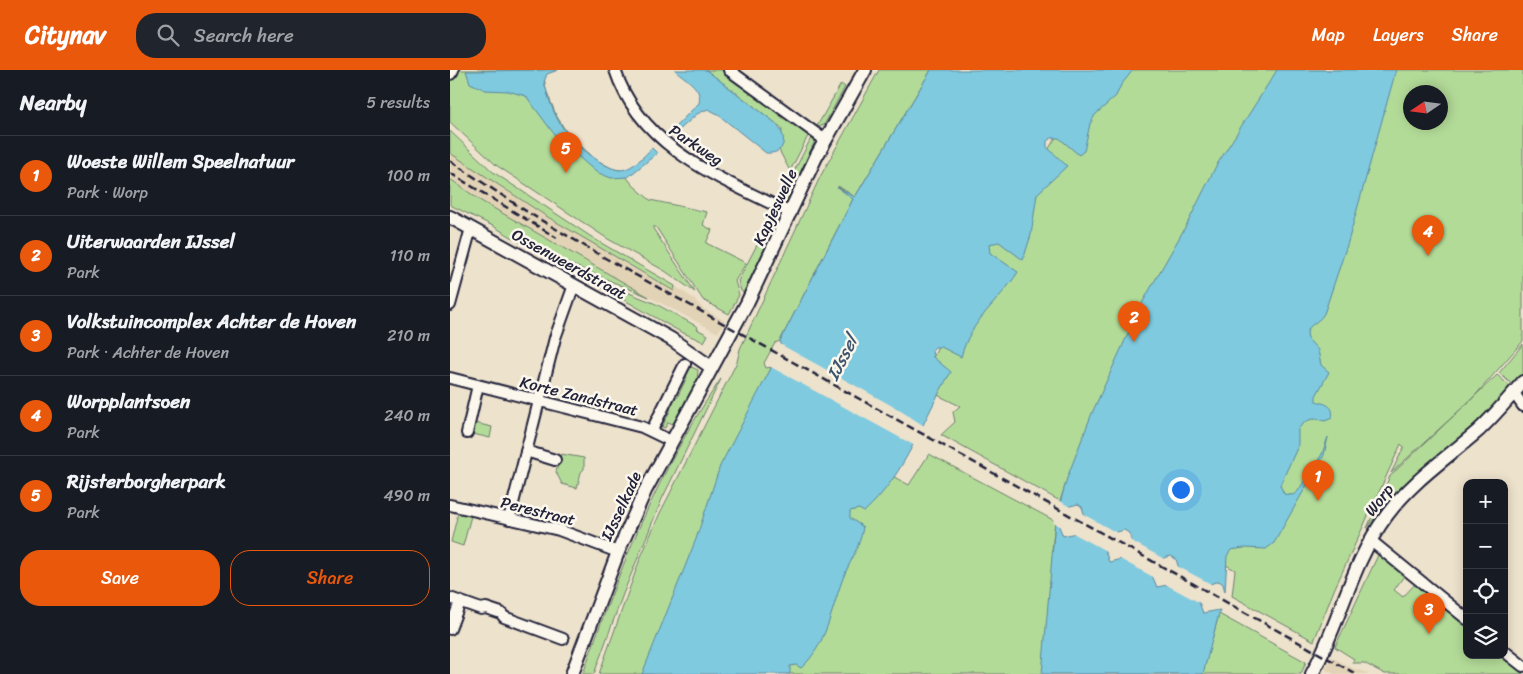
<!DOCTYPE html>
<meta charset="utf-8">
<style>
:root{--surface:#171b24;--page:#20242c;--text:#f1f3f6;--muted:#9ea1a6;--line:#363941;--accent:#ea580c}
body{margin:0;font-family:Sriracha,sans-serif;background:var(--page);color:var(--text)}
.controls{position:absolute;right:15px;bottom:15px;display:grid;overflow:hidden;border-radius:10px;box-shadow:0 2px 12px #0003}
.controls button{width:45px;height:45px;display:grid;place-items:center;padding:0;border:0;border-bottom:1px solid var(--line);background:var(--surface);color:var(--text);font:25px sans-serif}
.compass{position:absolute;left:953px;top:15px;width:45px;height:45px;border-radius:50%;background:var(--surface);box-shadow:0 2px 12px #0003;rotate:257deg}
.you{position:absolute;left:730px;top:419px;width:18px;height:18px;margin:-12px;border:4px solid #fff;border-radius:50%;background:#1a73e8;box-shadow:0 0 0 8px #1a73e833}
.badge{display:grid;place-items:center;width:32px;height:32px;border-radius:50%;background:var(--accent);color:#fff;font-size:16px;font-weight:700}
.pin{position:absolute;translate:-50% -41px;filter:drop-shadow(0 1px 2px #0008)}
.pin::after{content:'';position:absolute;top:26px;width:18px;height:15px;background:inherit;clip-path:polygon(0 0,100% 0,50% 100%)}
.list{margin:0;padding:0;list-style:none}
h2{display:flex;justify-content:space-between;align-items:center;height:65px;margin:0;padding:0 20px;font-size:21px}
h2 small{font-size:16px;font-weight:400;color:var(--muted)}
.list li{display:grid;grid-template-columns:32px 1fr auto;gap:15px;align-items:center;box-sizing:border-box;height:80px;padding:0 20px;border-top:1px solid var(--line)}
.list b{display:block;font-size:19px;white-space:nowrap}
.list p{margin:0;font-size:16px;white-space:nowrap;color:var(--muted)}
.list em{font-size:16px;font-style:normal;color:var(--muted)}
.actions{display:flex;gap:10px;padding:15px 20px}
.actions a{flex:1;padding:11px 0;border:1px solid var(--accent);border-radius:20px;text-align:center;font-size:18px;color:var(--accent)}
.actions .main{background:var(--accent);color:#fff}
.icon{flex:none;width:28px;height:28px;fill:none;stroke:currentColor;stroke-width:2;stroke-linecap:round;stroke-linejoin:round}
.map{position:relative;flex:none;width:1073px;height:604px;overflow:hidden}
header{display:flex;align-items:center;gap:30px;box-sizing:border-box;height:70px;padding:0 25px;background:var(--accent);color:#fff}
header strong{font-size:24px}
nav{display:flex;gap:28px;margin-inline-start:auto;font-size:18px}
.search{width:350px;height:45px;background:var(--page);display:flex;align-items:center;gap:12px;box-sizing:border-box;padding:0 18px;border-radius:20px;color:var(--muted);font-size:19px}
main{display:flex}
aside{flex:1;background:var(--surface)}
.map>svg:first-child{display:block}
.built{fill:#e3d3b6}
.green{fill:#b3db98;stroke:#6a7e6a;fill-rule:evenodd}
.water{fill:#7fcadf;stroke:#5a879d;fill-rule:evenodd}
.pier{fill:#ede2cc}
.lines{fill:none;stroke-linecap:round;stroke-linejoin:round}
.minor-casing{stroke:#22223b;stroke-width:14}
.tertiary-casing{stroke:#22223b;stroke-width:16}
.minor{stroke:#fbf7ec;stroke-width:10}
.tertiary{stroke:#fbf7ec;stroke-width:12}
.rail{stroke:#22223b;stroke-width:2.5;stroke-dasharray:8 4;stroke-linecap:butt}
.labels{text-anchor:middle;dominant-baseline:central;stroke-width:5;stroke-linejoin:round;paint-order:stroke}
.street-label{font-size:16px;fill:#22223b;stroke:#fbf7ec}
.water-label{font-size:18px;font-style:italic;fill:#3e546c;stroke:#fbf7ec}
</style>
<header>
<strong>Citynav</strong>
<div class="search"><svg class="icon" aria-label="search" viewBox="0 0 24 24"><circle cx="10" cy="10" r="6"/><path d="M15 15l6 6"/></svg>Search here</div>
<nav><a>Map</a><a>Layers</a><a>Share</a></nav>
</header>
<main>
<aside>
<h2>Nearby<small>5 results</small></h2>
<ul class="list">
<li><span class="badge">1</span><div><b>Woeste Willem Speelnatuur</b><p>Park · Worp</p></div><em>100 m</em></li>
<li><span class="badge">2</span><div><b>Uiterwaarden IJssel</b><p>Park</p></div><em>110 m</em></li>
<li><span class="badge">3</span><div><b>Volkstuincomplex Achter de Hoven</b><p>Park · Achter de Hoven</p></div><em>210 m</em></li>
<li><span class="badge">4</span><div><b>Worpplantsoen</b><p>Park</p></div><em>240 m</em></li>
<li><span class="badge">5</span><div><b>Rijsterborgherpark</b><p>Park</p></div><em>490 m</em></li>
</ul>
<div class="actions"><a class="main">Save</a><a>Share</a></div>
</aside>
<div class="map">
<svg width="1073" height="604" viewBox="0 0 1073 604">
<rect width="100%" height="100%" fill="#ede2cc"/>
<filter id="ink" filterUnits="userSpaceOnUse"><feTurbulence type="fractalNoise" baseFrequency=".02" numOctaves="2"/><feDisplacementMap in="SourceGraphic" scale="10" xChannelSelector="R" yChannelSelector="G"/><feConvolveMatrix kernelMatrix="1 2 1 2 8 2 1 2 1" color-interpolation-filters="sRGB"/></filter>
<g filter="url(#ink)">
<!-- built -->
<path class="built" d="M0,83L96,146L223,221L225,216L243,228L252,238L275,251L268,263L199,227L31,131L0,109Z
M882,587L902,598L920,604H884L875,599Z"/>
<!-- green -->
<path class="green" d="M0,0H93L96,20L106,45L117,63L145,89L163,99L171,100L183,115L200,130L257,142L253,155L262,160L256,173L296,193L285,211L289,225L279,244L253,230L206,157H202L245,222L215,201L158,169L46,95L0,52Z
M256,0H277L359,64L340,101L329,80L331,77L332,58Z
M429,0H481L405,127L388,116L403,129L330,271L325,273L314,293L316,298L321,297L320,301L202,604H149L190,489L210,443L287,292L290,279L370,107Z
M648,0H1073V271L1023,328L941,403L954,377L951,374L884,520L864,571L782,526L785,500L618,407L610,431L491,365L505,352L503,342L510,336L469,316L538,176ZM961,22H991V52H961Z
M391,14L395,17L374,55L366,58Z
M0,61L43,102L146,170L225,216L224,221L96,146L0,83Z
M362,66L364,73L337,131L331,133L329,131Z
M0,109L31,131L199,227L101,186L98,189L43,156L0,135Z
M324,138L330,143V146L319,170L312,166Z
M309,171L317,175L294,223L291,221L288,211Z
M116,197L206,234L248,257L247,259L258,265L254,272L229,261Z
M1073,274V307L1064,316L1049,303Z
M237,295L248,300L247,311L223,354L218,352L215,358L212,357L221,339L217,336L222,326L227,328L237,307L232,304Z
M1047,305L1062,318L992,385L943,424L917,458L940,406Z
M271,309L212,429L173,524L144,604H133C168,502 209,398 271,309Z
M25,353L42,357L40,368L23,364Z
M111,384L134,388V399L131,402L127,418L112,414L106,402Z
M479,384L605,451L602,480L762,569L769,544L856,592L851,604H336L399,442L424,396L459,415Z
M8,443L21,446L13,476L1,472Z
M929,483L956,503L944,520L953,527L968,511L969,516L978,525L973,531L975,532L980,526L1017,557V585H1051L1073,604H935L914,593H902L904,589L885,577Z"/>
<!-- water -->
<path class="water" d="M108,0L97,4L94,12C98,26 103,43 111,55C120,69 153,100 171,100C183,99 194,86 202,78L207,83L205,85L178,107L161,108L146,102L107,68L76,26L58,21L35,20L20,13L16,1Z
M225,0H256L323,51C337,62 339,85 316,83L266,43L258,39L247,44L227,62L223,59L249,33C253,18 235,9 225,0Z
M481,0H683L671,15L666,26L645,45L640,54L634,81L629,85L609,68H601L597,71V77L617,96L587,124L581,165L573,190L549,172L539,174L540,183L568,202C549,232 521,249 511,287L491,277H485L482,280L483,287L501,302C471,351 458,402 414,442L409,439L400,441V448L413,457C410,478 399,492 392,511C381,541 376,576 351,598L346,595L340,596V604H192L246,469L270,396L332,277L330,271L403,129L387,117L405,127Z
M827,0H946L898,172L875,241C872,251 862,252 857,261L858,269L868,280L871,295L879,302L866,326V331C875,334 885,335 882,348L875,351C862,347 857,349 848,359V376L830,415L834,424L843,425L848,421L872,384L878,367L874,385L824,473L816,479L794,478L781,480L777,486L775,522L773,514L769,511L754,516L747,527L753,543L770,540L753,604H592L605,451L617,408L642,343L691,235L737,154L766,96ZM628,434L632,437L636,450L630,462L613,466L606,449L613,438ZM674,460L679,463L683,476L676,488L659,492L653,475L660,464ZM721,486L726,489L730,502L723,514L707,517L700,501L707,490Z"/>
<!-- pier -->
<path class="pier" d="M328,273L446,338L476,357L467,377L319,296L329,277Z
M608,430L622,438L615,440L609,449L611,457L603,452Z
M631,443L669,464L661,466L656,475L658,482L621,462L628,460L633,450Z
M678,469L716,490L708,492L703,501L705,508L668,488L675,486L680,476Z
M725,495L763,515L755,518L750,527L752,534L715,514L722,512L727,502Z"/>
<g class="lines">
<defs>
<path id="minor" d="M165,0C191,79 272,109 341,143
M279,0L375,70
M0,235L21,158
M0,308L192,357L221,371
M1064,323L1073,336
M202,360L235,294
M17,363L28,315
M76,381L105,390
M0,435L109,460L168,482
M59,449L105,268L124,215
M920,470L1017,549
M0,528L31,539L36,538L51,543L54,547L113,569
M0,559L10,532
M1054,581L1073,596"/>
<path id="tertiary" d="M0,3L2,0
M0,147L221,269L261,297
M122,604L168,482L195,421L297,233L366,87L415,0
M862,604C890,553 901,493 937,445C962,411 997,388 1029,360C1045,345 1059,328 1073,312"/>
</defs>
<!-- minor casing -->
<use href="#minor" class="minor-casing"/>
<!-- tertiary casing -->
<use href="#tertiary" class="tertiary-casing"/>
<!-- minor -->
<use href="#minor" class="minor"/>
<!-- tertiary -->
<use href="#tertiary" class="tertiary"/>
<!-- rail -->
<path class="rail" d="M0,91L79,143L155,188L906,604
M0,103L107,168"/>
</g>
</g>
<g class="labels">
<!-- street labels -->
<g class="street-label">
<text transform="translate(246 75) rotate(34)">Parkweg</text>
<text transform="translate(325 137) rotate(-65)">Kapjeswelle</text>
<text transform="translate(119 194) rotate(29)">Ossenweerdstraat</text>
<text transform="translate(129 326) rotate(14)">Korte Zandstraat</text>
<text transform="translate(929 430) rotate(-52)">Worp</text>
<text transform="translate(171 436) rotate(-65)">IJsselkade</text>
<text transform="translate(88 441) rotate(14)">Perestraat</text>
</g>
<!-- water labels -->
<g class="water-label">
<text transform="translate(392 288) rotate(-63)">IJssel</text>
</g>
</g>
</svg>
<div class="controls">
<button>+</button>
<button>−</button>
<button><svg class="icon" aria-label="locate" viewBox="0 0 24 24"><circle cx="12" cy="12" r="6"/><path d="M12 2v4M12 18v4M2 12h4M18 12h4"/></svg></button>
<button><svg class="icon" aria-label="layers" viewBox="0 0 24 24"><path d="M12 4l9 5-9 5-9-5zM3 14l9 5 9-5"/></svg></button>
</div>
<svg class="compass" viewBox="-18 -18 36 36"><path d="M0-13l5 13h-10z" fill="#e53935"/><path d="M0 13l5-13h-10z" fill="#9ea1a6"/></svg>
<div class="you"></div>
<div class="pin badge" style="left:868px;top:431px">1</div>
<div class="pin badge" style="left:684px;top:272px">2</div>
<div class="pin badge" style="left:979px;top:564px">3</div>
<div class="pin badge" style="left:978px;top:186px">4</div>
<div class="pin badge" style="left:116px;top:103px">5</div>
</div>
</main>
